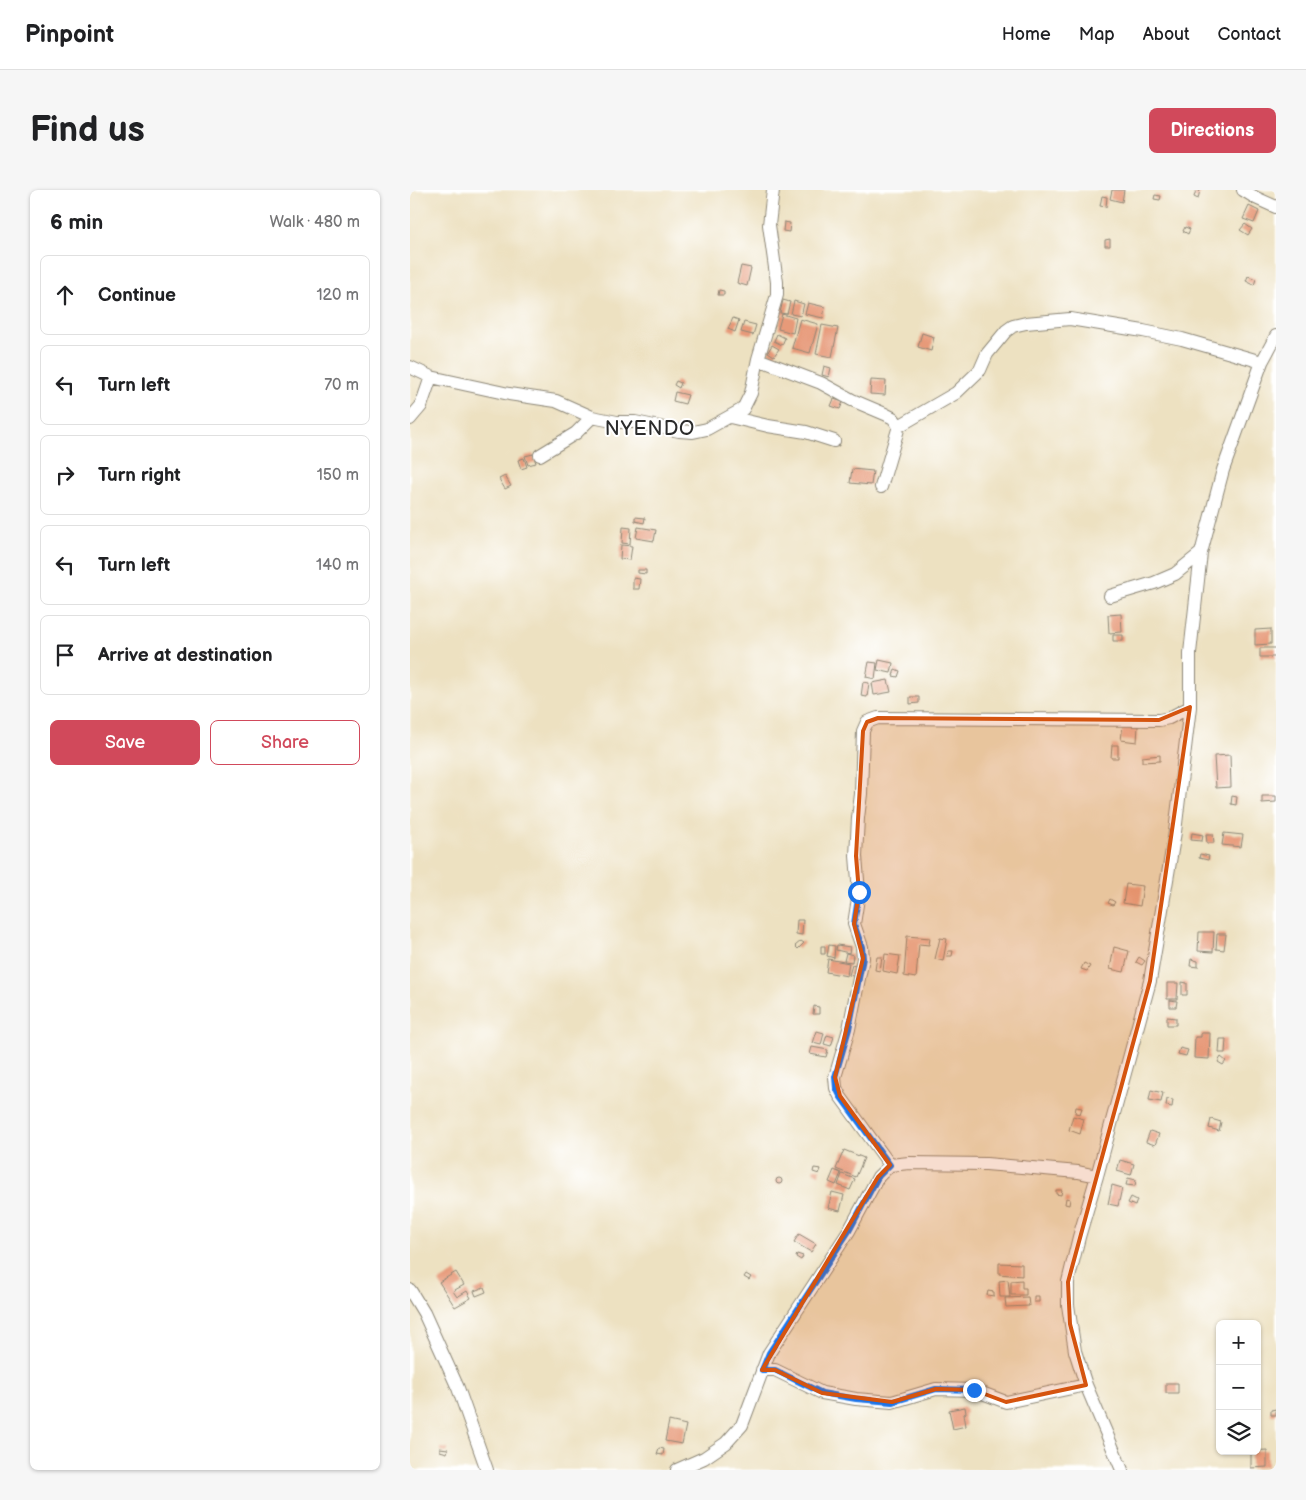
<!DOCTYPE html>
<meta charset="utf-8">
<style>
:root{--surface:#fff;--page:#f6f6f6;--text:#202124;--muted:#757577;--line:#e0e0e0;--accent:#d1495b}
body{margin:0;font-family:"Balsamiq Sans",sans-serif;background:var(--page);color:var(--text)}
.controls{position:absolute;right:15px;bottom:15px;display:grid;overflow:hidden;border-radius:8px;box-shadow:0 1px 4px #0004}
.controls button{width:45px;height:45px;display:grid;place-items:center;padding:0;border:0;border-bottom:1px solid var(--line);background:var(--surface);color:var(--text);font:25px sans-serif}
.stop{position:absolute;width:15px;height:15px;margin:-11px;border:4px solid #1a73e8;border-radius:50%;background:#fff}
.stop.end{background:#1a73e8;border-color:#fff;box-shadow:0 1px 5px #0008}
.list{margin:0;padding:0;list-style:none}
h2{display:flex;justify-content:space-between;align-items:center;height:65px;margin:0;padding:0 20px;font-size:21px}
h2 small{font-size:16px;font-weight:400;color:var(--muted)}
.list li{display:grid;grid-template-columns:32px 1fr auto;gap:15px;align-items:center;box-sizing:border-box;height:80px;margin:0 10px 10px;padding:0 10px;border:1px solid var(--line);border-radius:8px}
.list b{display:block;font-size:19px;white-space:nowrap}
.list em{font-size:16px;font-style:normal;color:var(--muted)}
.actions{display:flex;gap:10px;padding:15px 20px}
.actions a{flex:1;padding:11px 0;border:1px solid var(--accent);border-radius:8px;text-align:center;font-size:18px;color:var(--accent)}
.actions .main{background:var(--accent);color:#fff}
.icon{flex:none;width:28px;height:28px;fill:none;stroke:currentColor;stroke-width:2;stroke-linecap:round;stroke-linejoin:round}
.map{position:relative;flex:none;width:866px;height:1280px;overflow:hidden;border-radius:8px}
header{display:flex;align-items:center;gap:30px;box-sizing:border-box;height:70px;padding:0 25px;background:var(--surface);border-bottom:1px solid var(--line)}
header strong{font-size:24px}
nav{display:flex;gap:28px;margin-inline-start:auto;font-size:18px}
.intro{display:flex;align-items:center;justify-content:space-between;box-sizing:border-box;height:120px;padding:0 30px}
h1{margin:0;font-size:35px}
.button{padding:12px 22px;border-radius:8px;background:var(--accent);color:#fff;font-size:18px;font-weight:700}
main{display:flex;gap:30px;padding:0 30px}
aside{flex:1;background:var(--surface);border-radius:8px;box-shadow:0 1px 4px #0004}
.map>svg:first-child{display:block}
.building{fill:#e79a79}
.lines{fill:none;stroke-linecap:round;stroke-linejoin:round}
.minor-casing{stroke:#8c8676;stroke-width:14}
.minor{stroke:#fff;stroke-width:12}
.route{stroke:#1a73e8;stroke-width:6}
.marked{fill:#d5540f;fill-opacity:0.2;stroke:#d5540f;stroke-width:4;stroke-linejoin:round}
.labels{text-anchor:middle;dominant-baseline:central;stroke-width:4;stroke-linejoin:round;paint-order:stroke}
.quarter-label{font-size:20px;letter-spacing:1px;fill:#2b2b2b;stroke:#fff}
</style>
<header>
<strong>Pinpoint</strong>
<nav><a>Home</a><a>Map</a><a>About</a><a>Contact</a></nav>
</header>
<div class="intro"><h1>Find us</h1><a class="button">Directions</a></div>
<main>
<aside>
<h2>6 min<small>Walk · 480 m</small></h2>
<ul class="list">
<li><svg class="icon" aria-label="ahead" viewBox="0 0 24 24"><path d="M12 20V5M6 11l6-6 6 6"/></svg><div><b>Continue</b></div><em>120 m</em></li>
<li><svg class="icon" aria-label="left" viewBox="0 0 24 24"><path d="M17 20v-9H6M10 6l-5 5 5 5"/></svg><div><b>Turn left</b></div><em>70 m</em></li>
<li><svg class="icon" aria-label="right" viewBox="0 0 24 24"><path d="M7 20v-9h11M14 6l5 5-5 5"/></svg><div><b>Turn right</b></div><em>150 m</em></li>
<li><svg class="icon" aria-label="left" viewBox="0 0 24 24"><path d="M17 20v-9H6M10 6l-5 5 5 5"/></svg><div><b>Turn left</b></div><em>140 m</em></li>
<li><svg class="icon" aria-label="arrive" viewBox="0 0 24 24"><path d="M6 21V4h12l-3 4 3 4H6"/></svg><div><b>Arrive at destination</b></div></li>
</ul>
<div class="actions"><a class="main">Save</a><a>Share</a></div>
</aside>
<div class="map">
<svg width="866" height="1280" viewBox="0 0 866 1280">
<rect width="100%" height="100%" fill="#fff"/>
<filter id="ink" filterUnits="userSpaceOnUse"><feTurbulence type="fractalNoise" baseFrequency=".02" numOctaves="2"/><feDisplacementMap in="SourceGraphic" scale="10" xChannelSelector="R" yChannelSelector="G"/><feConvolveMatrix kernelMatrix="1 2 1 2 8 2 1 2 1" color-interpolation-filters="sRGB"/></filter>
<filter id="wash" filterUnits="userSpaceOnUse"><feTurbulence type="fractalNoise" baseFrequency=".0096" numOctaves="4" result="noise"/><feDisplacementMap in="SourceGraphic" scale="20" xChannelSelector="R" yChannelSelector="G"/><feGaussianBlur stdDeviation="1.12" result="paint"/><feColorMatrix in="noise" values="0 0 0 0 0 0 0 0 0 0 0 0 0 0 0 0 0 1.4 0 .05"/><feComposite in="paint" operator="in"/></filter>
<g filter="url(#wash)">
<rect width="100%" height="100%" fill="#ede1c1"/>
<g id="blocks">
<!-- building -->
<path class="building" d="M702,0H714L712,12L700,9Z
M786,0H790L788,9L784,7Z
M745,5L751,6L750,10L744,9Z
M692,6L697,7L696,17L690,16Z
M839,16L849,21L844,33L833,29Z
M374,32L380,33L379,42L373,41Z
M835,34L842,39L838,45L830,40Z
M775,37L780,39L778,44L773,41Z
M700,49V56H695V50Z
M331,76L341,78L337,96L327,93Z
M838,86L846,89L844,95L836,91Z
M309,100L314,101V105H308Z
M373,110L380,112L377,124L370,123Z
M384,111L394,114L391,126L381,124Z
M398,113L415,117L413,128L395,124Z
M372,124L386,128L383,143L368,139Z
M323,128L329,130L325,142L318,139Z
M390,129L408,134L400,163L382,158Z
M334,132L346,135L343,145L331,142Z
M412,135L428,138L422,167L406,164Z
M512,143L524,147L521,161L508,157Z
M367,144L375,148L372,155L364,151Z
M362,155L369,159L364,166L358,162Z
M414,176L421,178L419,187L412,185Z
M461,190L476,191L475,205L460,204Z
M266,191L271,193L269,198L264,195Z
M265,202L278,205L275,214L263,211Z
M424,209L433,212L430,219L421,216Z
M123,264L126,273L118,275L115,266Z
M114,268L117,277L111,279L108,270Z
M442,279L463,281L461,295L440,293Z
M95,286L101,296L95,299L89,289Z
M225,327L235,328L234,333L225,331Z
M213,337L221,338L220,354L212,353Z
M228,337L246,340L244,351L226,348Z
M211,355L222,356L220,370L210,369Z
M228,380H236V384L228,383Z
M223,388L230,389L229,399H223Z
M711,424L712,442L699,443L698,425Z
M861,439V454L845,455V440Z
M703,445H713V451H703Z
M850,458H866V467H850Z
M469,470L483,473L481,483L467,480Z
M459,472L467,473L465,489L456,487Z
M485,479L490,481L488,487L483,486Z
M478,490L481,502L464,505L462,493Z
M453,492L459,493L457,507L451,506Z
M500,507H509V513L500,514Z
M713,535L728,536L727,552L711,550Z
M702,555H708V568H701Z
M750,565V571L732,572V567Z
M820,565L821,597L806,598L804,566Z
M822,606L827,607L826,615L821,614Z
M852,606H866V612L852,613Z
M782,643L793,645L792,651L781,650Z
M814,643L833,645L831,657L812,655Z
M796,644H803L804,653H797Z
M790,664L799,666L798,670L789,668Z
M716,694L733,696L730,716L713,713Z
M700,709L705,712L703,715L698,713Z
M387,730H393L392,745L386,744Z
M789,742H804L803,762L788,761Z
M807,744H816L814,760L806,759Z
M497,746L520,748L519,755L509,754L506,788L494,786Z
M530,748L537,749L533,771L525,769Z
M391,751L394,753L388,759L385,756Z
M419,755L425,756L424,768L417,766Z
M427,755L440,757L439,763L426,760Z
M411,756H415V764H411Z
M704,757L719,761L714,782L700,779Z
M538,761H543L542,766H537Z
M436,763L443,765L442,772L434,771Z
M475,764L490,766L487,784L473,781Z
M467,767H472L470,781L465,780Z
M729,767L735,771L732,775L726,772Z
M418,769L439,773L437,786L416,782Z
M781,769L788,771V777L780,776Z
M674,773L680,776L677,781L671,779Z
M442,775L449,777L446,787L439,785Z
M772,792L777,793V805H772Z
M757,793H768L767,809H757Z
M760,810L767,811L766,817H760Z
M404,816L409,817V824H403Z
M757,827L766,828V835H757Z
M407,841L414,843L411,855L403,853Z
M791,843H800L799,869L784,868L785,847H791Z
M417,845L424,847L421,856L414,854Z
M810,849H816L815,863H809Z
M402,857L418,860L416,867L400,864Z
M770,858L778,860L776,866L768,864Z
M811,867L816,871L813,875L808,872Z
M741,900L753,903L751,912L739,910Z
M757,909L763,910L762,917L756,916Z
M666,917L672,918L670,924L665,923Z
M663,926L674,929L670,944L659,940Z
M801,929L811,932L809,941L799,938Z
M740,941L749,944L745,955L736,952Z
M434,960L454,968L446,987L426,979Z
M710,970L724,974L721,985L707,981Z
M404,978L411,979L409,984L403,982Z
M424,980L431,983L426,995L419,992Z
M432,984L445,989L440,1000L428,995Z
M366 991a3 3 0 1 1 6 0a3 3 0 1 1-6 0Z
M718,988L726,990L725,996L716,995Z
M702,995L712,998L708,1016L698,1014Z
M646,1000H652L651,1005L646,1004Z
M422,1002L434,1005L430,1021L418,1018Z
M721,1007L727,1010L725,1016L718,1013Z
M656,1008L660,1009L659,1015L655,1014Z
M389,1044L406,1054L401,1062L384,1052Z
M387,1064L393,1066L391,1070L386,1067Z
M589,1073L612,1074V1086L589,1084Z
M46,1082L54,1095L43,1101L47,1107L57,1101L61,1108L45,1117L29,1092Z
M336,1084L341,1087L339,1090L334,1087Z
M598,1090L600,1107H590L589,1091Z
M612,1090V1098H616V1105H601V1091Z
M74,1097L76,1102L66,1106L64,1101Z
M578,1101L584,1102V1106L577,1105Z
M624,1106H629V1112H624Z
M618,1107L619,1116L596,1117L595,1108Z
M756,1193H768V1203H756Z
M555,1217L556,1223L554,1224L556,1236L543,1239L539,1220Z
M866,1219V1225H861V1220Z
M259,1231L276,1235L272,1254L255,1251Z
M30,1258L38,1259L37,1263L30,1261Z
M249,1258L254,1259L253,1265L247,1264Z
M857,1260V1277L841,1278V1261Z"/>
</g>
</g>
<g filter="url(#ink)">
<use href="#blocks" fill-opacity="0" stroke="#8c8676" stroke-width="1"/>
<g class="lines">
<defs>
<path id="minor" d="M363,0L359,35L367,92V105L348,169L411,193L442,210L475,224L483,228L489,236L546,203L570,180L577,164L596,141L603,136L616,133L660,129L733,141L772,149L852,172
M833,0L846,8L866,17
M0,177L21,187L99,204L146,211L182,227
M320,227L358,236L396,242L424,251
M0,229L11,216L21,187
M130,265L166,243L182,227L207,232H225L269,241L283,242L297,239L333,219L341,203L348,169
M471,297L489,236
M700,406L744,393L765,384L791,363
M480,975L430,906L426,898L425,887L439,839L453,768L452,757L444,734L449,702L446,666L448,628L451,604L453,541L457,532L468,528L749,530L759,528L780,517
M0,1100L14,1123L48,1198L77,1280
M352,1180H365L412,1203L446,1209L482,1212L526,1199L564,1200L596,1212L676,1195
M267,1280L294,1268L316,1253L332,1235L359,1163L439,1041L468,987L480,975L499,973L576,974L668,982L687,986
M712,1280L676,1195L665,1161L658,1115V1092L669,1047L687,986L740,791L765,642L780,517V463L791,363L813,280L852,172L866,146"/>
</defs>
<!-- minor casing -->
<use href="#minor" class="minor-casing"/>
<!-- minor -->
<use href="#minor" class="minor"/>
</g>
</g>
<g class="lines" filter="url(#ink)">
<!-- route -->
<path class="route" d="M449,702L444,734L452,757L453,768L439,839L425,887L426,898L430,906L480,975L468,987L439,1041L359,1163L352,1180H365L412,1203L446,1209L482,1212L526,1199L564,1200"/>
</g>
<!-- marked area -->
<path class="marked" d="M780,517L740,791L658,1092L660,1134L676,1195L596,1212L564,1200L526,1199L482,1212L412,1203L365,1180H352L468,987L480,975L430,906L425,887L453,768L444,734L449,702L446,666L453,541L457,532L468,528L749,530Z"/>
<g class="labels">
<!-- quarter labels -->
<g class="quarter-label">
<text x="240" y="239">NYENDO</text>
</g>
</g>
</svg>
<div class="controls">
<button>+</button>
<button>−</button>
<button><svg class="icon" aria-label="layers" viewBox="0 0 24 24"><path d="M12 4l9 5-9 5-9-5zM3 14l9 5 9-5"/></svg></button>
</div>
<div class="stop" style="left:449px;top:702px"></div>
<div class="stop end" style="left:564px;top:1200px"></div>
</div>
</main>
